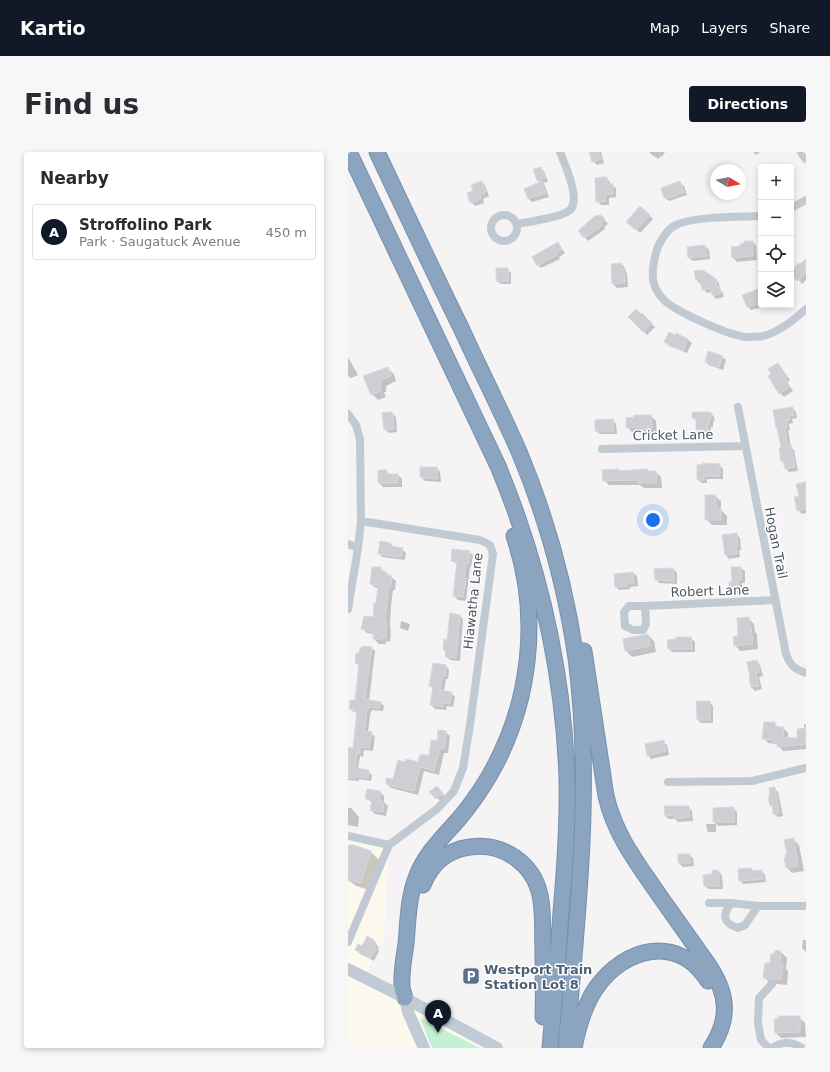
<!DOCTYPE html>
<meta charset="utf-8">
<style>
:root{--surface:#fff;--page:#f7f7f7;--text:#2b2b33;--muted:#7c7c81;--line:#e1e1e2;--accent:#111827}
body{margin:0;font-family:"DejaVu Sans",sans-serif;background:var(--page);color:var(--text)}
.controls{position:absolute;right:12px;top:12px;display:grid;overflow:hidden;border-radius:4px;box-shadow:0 2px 6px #0003}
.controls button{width:36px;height:36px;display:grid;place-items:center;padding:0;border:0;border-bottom:1px solid var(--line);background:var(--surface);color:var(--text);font:20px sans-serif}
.compass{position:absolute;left:362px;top:12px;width:36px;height:36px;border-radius:50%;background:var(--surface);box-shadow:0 2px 6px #0003;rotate:100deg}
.you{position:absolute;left:305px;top:368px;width:14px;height:14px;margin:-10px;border:3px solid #fff;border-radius:50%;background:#1a73e8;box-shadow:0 0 0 6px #1a73e833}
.badge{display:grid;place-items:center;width:26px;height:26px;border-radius:50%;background:var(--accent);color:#fff;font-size:13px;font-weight:700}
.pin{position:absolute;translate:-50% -33px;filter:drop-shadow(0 1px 2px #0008)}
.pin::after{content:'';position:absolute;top:21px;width:14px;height:12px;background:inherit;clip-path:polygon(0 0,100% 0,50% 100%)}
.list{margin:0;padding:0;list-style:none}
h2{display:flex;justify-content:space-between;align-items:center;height:52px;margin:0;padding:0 16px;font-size:17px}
h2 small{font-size:13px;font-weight:400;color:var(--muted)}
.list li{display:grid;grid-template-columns:26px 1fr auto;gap:12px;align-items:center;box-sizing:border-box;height:56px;margin:0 8px 8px;padding:0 8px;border:1px solid var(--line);border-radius:4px}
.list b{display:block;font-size:15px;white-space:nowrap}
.list p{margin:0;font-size:13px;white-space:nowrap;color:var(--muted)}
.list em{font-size:13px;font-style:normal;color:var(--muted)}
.icon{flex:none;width:22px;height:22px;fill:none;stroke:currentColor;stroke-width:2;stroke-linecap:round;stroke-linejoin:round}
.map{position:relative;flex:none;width:458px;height:896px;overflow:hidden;border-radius:4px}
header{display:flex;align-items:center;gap:24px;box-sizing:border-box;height:56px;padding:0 20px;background:var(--accent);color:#fff}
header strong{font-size:19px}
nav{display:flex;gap:22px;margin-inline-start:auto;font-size:14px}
.intro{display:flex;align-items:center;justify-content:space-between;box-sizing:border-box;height:96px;padding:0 24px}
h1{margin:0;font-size:28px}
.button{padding:10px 18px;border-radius:4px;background:var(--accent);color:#fff;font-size:14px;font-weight:700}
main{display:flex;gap:24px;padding:0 24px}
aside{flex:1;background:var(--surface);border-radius:4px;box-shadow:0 2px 6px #0003}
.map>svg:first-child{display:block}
.commercial{fill:#fdf9ef}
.green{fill:#c3f1d5}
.shadow{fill:#0003}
.building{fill:#cdcfd5;stroke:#d7d9de}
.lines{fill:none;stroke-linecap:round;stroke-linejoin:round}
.motorway-casing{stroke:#7690ad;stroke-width:17}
.minor{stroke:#c1cad2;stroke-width:8}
.tertiary{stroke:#c1cad2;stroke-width:10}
.secondary{stroke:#c1cbd6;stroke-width:12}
.motorway{stroke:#8ba5c1;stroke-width:15}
.labels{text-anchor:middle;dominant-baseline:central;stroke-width:3;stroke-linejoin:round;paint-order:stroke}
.street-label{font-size:13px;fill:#4a5661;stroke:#fff}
.service-label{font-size:13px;font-weight:bold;fill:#4e5e75;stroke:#fff;text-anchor:start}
</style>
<header>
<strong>Kartio</strong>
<nav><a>Map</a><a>Layers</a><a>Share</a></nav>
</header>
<div class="intro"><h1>Find us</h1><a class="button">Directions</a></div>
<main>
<aside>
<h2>Nearby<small></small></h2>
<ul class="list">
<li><span class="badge">A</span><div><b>Stroffolino Park</b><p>Park · Saugatuck Avenue</p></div><em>450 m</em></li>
</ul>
</aside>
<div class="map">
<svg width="458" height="896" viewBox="0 0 458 896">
<rect width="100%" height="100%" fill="#f5f3f3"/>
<!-- commercial -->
<path class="commercial" d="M0,684L41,693L36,788L16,825L149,896H0Z"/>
<!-- green -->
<path class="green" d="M72,866L132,896H84Z"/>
<!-- shadow -->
<path class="shadow" d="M242,0H253L256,11L249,13L245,9Z
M301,0H317L314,5L312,4L311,7L305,4Z
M405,0H412L408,3Z
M193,16L196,19L200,30L195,31L197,34L201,45L184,50L181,47L192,31L190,28Z
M258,26L262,30V33H264L268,36V45L261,46V53H253L249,49Z
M134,30L137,33L141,44L135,47L136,51L127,54L123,50L127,39Z
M332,30L336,34L339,43L321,49L317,46Z
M369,42H391V43L372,45Z
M301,63L305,67L292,81L283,73Z
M253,64L260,72L256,75L257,77L240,89L237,85Z
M404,90L408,93L409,108L389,110L385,106L393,95Z
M443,90L446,98L443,99Z
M210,92L217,101L211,105L212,107L193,116L190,113Z
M357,94L361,98L362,107L345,109L341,106Z
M458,109V128L454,132L443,120Z
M274,112L277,116L278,120L279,122L280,135L269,136L265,132Z
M159,117L163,121V132H153L149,129Z
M347,120L367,127L371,131L372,138L375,141L376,145L368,147L365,143L364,140L359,141L355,137L354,131L352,132L349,128Z
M413,137V153H423V154L417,156L415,155L403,158L400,155Z
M294,162L307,175L299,183L281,165Z
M328,182L340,188L344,191L339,201L321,194L318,190Z
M0,205L10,223L3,226L0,224Z
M374,205L378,208L375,218L361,213L358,210Z
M430,212L442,228L439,230L445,239L436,245L432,241Z
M40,217L46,222L48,229L38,234V240H36L38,245L30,248L24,242Z
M445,256L448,260L449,266L444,267L445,271L441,272L442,278H440L443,295L446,298L450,319L441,320L438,317L436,311L434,309L435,296L431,278L429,276Z
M44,261L48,265L49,280L41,281L37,277Z
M363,261L366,265L367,269H365V275H363V282H353L349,278V269L345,266Z
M303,264L308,269L309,283H301L298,281H285L279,275L287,266Z
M265,268L268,272L269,282H252L248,279Z
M371,313L375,317V327H359V331H354L350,328Z
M89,316L92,320L93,330L77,329L73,325Z
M270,318L272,320H308L313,325L314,336H296L292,333H261L256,328Z
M38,319L43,323H50L54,327V335H35L31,331Z
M458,332V361L454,362L450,358L452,345Z
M367,344L373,349V358L379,364V373H364L358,367Z
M388,382L392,386L393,398H391L392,405L381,407L378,403L375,384Z
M42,391L46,395L54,397L58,401L57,408L34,405L31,401Z
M121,400L125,403L123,415H122L118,449L110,448L106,444L109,412L104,408Z
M32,416L48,429L47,438H45L43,454L42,475L43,477L42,490L38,489V492H31L26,487V482L19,481L14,476L26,467L29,453L30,437L28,436L23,432Z
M393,416L397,419V431H394V442H386L382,438Z
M325,417L329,421V432L311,431L308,427Z
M285,421L289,424L290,434L282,435V437L271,438L268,434Z
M112,464L115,467L112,509L102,508L98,504L99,501L97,499L99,489Z
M400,466L406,472L407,480L409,482L410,497L392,499L387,493Z
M53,469L62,472L60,479L52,476Z
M300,483L306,489L308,500L284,505L278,499L276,488Z
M343,486L347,490V500H324L321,497Z
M23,496L27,499L21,549L32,550L36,554L35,559L24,558L22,563L20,581H23L27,585L25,599L16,598L15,605L12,604L10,617L20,619L24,623L23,629L11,627V629L0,628V596L6,597L10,561L6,560L2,557L8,549L12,515L8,511Z
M409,509L412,513L415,524L411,525L414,537L407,539L403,535L402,527Z
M98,514L101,518L100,527H98L96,540L103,541L107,545L105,555L99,554L98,558L87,557L83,553L85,537L82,533Z
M361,550L365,554V571H353L350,568Z
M426,571L431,576H435L440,581V586L450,587L457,577L456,572H458V597L435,599L429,592L420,591L416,586Z
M97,580L102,584L100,601H96L91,623L76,619L70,643L43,636L39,632L46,628L58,611H71L82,605L90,590Z
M315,589L319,593L321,603L303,607L300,603Z
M426,636L430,640L435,664L430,665L426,662L425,656L423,653Z
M92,639L97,645L92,649L83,640Z
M32,640L36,644V650L40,654L38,664L27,662L23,658L25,651L19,647Z
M340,655L344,659L345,669L330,670L327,667H321L318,664Z
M0,656H3L11,665L10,675L0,673Z
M385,656L389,660V673L370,674L366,670Z
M358,672H368V680H360L359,678Z
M445,687L451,693L456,719L444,721L439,715V707Z
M0,694H6L23,700L31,708L21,738L8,734L0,728Z
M342,703L345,706L346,714L335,715L331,711Z
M403,717L406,720L414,719L417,723L418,730L395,732L392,728Z
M365,719H370L374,723L375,737H361L357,734L365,723Z
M455,788H458V800L454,796Z
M26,789L31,796L30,798L31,799L26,809L12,802L8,798Z
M433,800L439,806L438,817L440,819L439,833L422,831L416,825L423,812Z
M451,865L457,871L458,885L433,886L428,881Z"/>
<!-- building -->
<path class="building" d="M241,0H251L253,7L244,10Z
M193,15L197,26L189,29L185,17Z
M255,25H259V32H265V42H257L258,49L248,50L247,26Z
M134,29L138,40L132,43L133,47L122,51L119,41L125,39L123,33Z
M194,29L198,41L180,47L176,37Z
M332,29L336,40L322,46L321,45L316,46L313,36Z
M292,54L302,63L288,78L278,70Z
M253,63L257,67L253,70L255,73L236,86L230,79L247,64Z
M396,89H405V104L384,106L383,95L392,94V92L396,91Z
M210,90L214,97L208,101L209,103L189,114L184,105Z
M357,93L359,104L340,106L339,95Z
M458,107V121L449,129L443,122V118L451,111L452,112Z
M274,111V117H276L277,131L264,132L263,112Z
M148,116H160V129H148Z
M355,118L368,127L369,134L372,136L373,142L364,143L362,136L354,138L352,127L348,128L346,119Z
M413,136V151L399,155L394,143Z
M288,157L293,162L294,161L304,171L295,180L280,165Z
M321,180L327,183L328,181L340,187L335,199L316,190Z
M360,199L375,204L371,215L357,210Z
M430,211L439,224L437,226L442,235L431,242L420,224L423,222L420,217Z
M40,215L43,224L33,228V234L31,235L33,239L23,243L15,224Z
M445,255L446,263L441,264L442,268L438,269L439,275H437L440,294L443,293L447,315L437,317L435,309L433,310L431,296L433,295L429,276H428L425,258Z
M44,260L46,277L36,278L34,261Z
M344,260H363V266H361V271H360V278H348V266H344Z
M286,263H303L304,277L294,278V275L278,276V266L286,265Z
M265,267V279H247V268Z
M355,311L372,312V324H356V328H349V313L355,312Z
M72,315H89V327L72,325Z
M271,317V319L299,317L300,319H308L309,331H290V328L255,329L254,318Z
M30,318H39V322H50V331H30Z
M458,330V357L449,359L446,345L451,344L448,332Z
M357,343H368V357H373V368H357Z
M389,381L390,394L388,395L389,402L377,403L374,383Z
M32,389L43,391L42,394L55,396L53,405L30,402Z
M104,397L122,399L120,412H118L116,426H118L115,445L105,444L109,410L103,409Z
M24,415H33V419L38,420V423H43V434H41L39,449L37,471H39L38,486L34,485V488L25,487V479L13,477L16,464L25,465L26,451L28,452L30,433L22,432Z
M383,415H393V428H390L391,438H381V430H384Z
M325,416L326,429L307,428L306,417Z
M285,420L286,431H278L279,434L267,435L266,422Z
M102,461L112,463L108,506L97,505L98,500L96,499V497L95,496L96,487L99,488Z
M401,465V475H403L405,492L386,494L385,485L390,484L389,466Z
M300,482L302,494L277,499L275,487Z
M328,485H343L344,497H320L319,488L328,487Z
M15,494L24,495L17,547L33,550L31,556L21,555L19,560L16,579L24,580L21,596L12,595V602L9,601L7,616L21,618L20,626L8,624V626H0V595L5,596L9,559L1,557L2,548H7L11,512L7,511L8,501H11L12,495L14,496Z
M409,508L412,520L408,521L411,534L403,535L401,526H402L399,510Z
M85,511L98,513L97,524H94L92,538L104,540L102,552L95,551V555L82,553L85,534H81Z
M348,549H362V568H349Z
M416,570H427V575H436L435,585L449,586V577L458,576V592L429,595V590H425L426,588L414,587Z
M90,578L98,579V584L96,597H92L86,619L72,615L66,639L38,632V626L45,627L50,608L57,610L58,607L70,610L72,603H74L75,602L81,604L83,588L89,589Z
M316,588L318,599L299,604L297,592Z
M89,634L95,641L88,647L81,640Z
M427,635L431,661L425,662L424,653L422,654L420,645L422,644L421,636Z
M19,637L32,639V649L36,650L35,660L22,658L24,648L17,647Z
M316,654H341L342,665L326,667V663L317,664Z
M386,655V670H365V656Z
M446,686L450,714L438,716L436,706H438L437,702H439L436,688Z
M0,693H6L23,699L13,731L0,727Z
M330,702H342L343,711H330Z
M404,716V719L414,718L415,727L391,729L390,717Z
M364,718H370L372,734H356L355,723L364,722Z
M19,784L26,788V790L28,791L26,794L28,795L22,806L7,798L10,792L14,794Z
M427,798L433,799L432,812H435L433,828L415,826L417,811H422L423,802L427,801Z
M430,864H452V880L427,881L426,867H431Z"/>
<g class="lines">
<defs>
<path id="motorway" d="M1,0L150,314C191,413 215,517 219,625C220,670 217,715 213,760C210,806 206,851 202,896
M29,0C57,59 85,119 114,178C133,220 154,260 172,302C199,367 218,437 228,506C245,636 229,766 218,896
M236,499L258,644C267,683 289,711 311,743C328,767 345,791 362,815C380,843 382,867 363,896
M75,733C83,712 99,698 122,695C154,690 185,711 192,743C196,760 194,780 195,798C195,820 196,842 195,865
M57,846C56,842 54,838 54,834C53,821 56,805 58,792C60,770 60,747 68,726C76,703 94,686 110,668C121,655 131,641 140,626C183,553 193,464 166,384
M226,896C230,875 236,854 248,836C277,795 330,782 360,829"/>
</defs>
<!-- motorway casing -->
<use href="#motorway" class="motorway-casing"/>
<!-- minor -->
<path class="minor" d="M443,56L458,48
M143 76a13 13 0 1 1 26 0a13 13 0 1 1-26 0Z
M413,64C391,65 343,64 326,74C318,79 310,92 308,101C305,112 302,126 308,137C310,141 314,146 317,149C331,161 378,182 397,185C402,185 410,185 415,184C432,180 445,168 458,157
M169,72C180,70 217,65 223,57C232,45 217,13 212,0
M390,255L438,502C442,513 446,517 458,521
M0,262L8,273L12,287L13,369L10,396L0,457
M254,297L397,294
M0,392L10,396
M297,454L298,472L295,478H285L277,474L276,460L281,454H297L427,448
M320,630L404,629L458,616
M0,684L41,693
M361,751H383
M410,754L397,773L390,776C375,771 374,763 383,751L410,754H458
M0,790L41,693L89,657L106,639L115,616L122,573L145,402L142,393L132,388L13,369
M421,896L413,888L410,871L411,846L424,832
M424,896C434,889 444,889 454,896"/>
<!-- tertiary -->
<path class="tertiary" d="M454,0L458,6"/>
<!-- secondary -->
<path class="secondary" d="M0,817L57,846L149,896
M57,846L60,860L76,896"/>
<!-- motorway -->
<use href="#motorway" class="motorway"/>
</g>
<!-- icons -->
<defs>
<symbol id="parking-square" viewBox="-11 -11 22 22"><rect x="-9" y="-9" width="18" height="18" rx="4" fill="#5c6f8a" stroke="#fff"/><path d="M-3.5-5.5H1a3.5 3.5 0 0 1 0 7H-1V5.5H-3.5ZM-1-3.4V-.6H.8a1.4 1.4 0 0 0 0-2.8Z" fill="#fff"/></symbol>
</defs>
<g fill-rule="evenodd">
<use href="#parking-square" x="113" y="814" width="20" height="20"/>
</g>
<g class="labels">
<!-- street labels -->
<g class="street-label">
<text transform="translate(325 283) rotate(-1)">Cricket Lane</text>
<text transform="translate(428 391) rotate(79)">Hogan Trail</text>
<text transform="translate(362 439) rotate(-2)">Robert Lane</text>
<text transform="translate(125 449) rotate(-84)">Hiawatha Lane</text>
</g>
<!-- service labels -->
<g class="service-label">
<text x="136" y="817">Westport Train<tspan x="136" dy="15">Station Lot 8</tspan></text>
</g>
</g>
</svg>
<div class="controls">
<button>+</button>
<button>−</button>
<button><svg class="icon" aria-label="locate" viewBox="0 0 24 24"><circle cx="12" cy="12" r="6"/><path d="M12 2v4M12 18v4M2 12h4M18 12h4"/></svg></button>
<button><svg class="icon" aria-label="layers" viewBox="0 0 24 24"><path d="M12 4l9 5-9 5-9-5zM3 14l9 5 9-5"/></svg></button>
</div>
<svg class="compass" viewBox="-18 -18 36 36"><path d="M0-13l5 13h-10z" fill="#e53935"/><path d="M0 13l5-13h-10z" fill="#7c7c81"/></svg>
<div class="you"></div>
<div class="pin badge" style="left:90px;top:881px">A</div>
</div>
</main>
